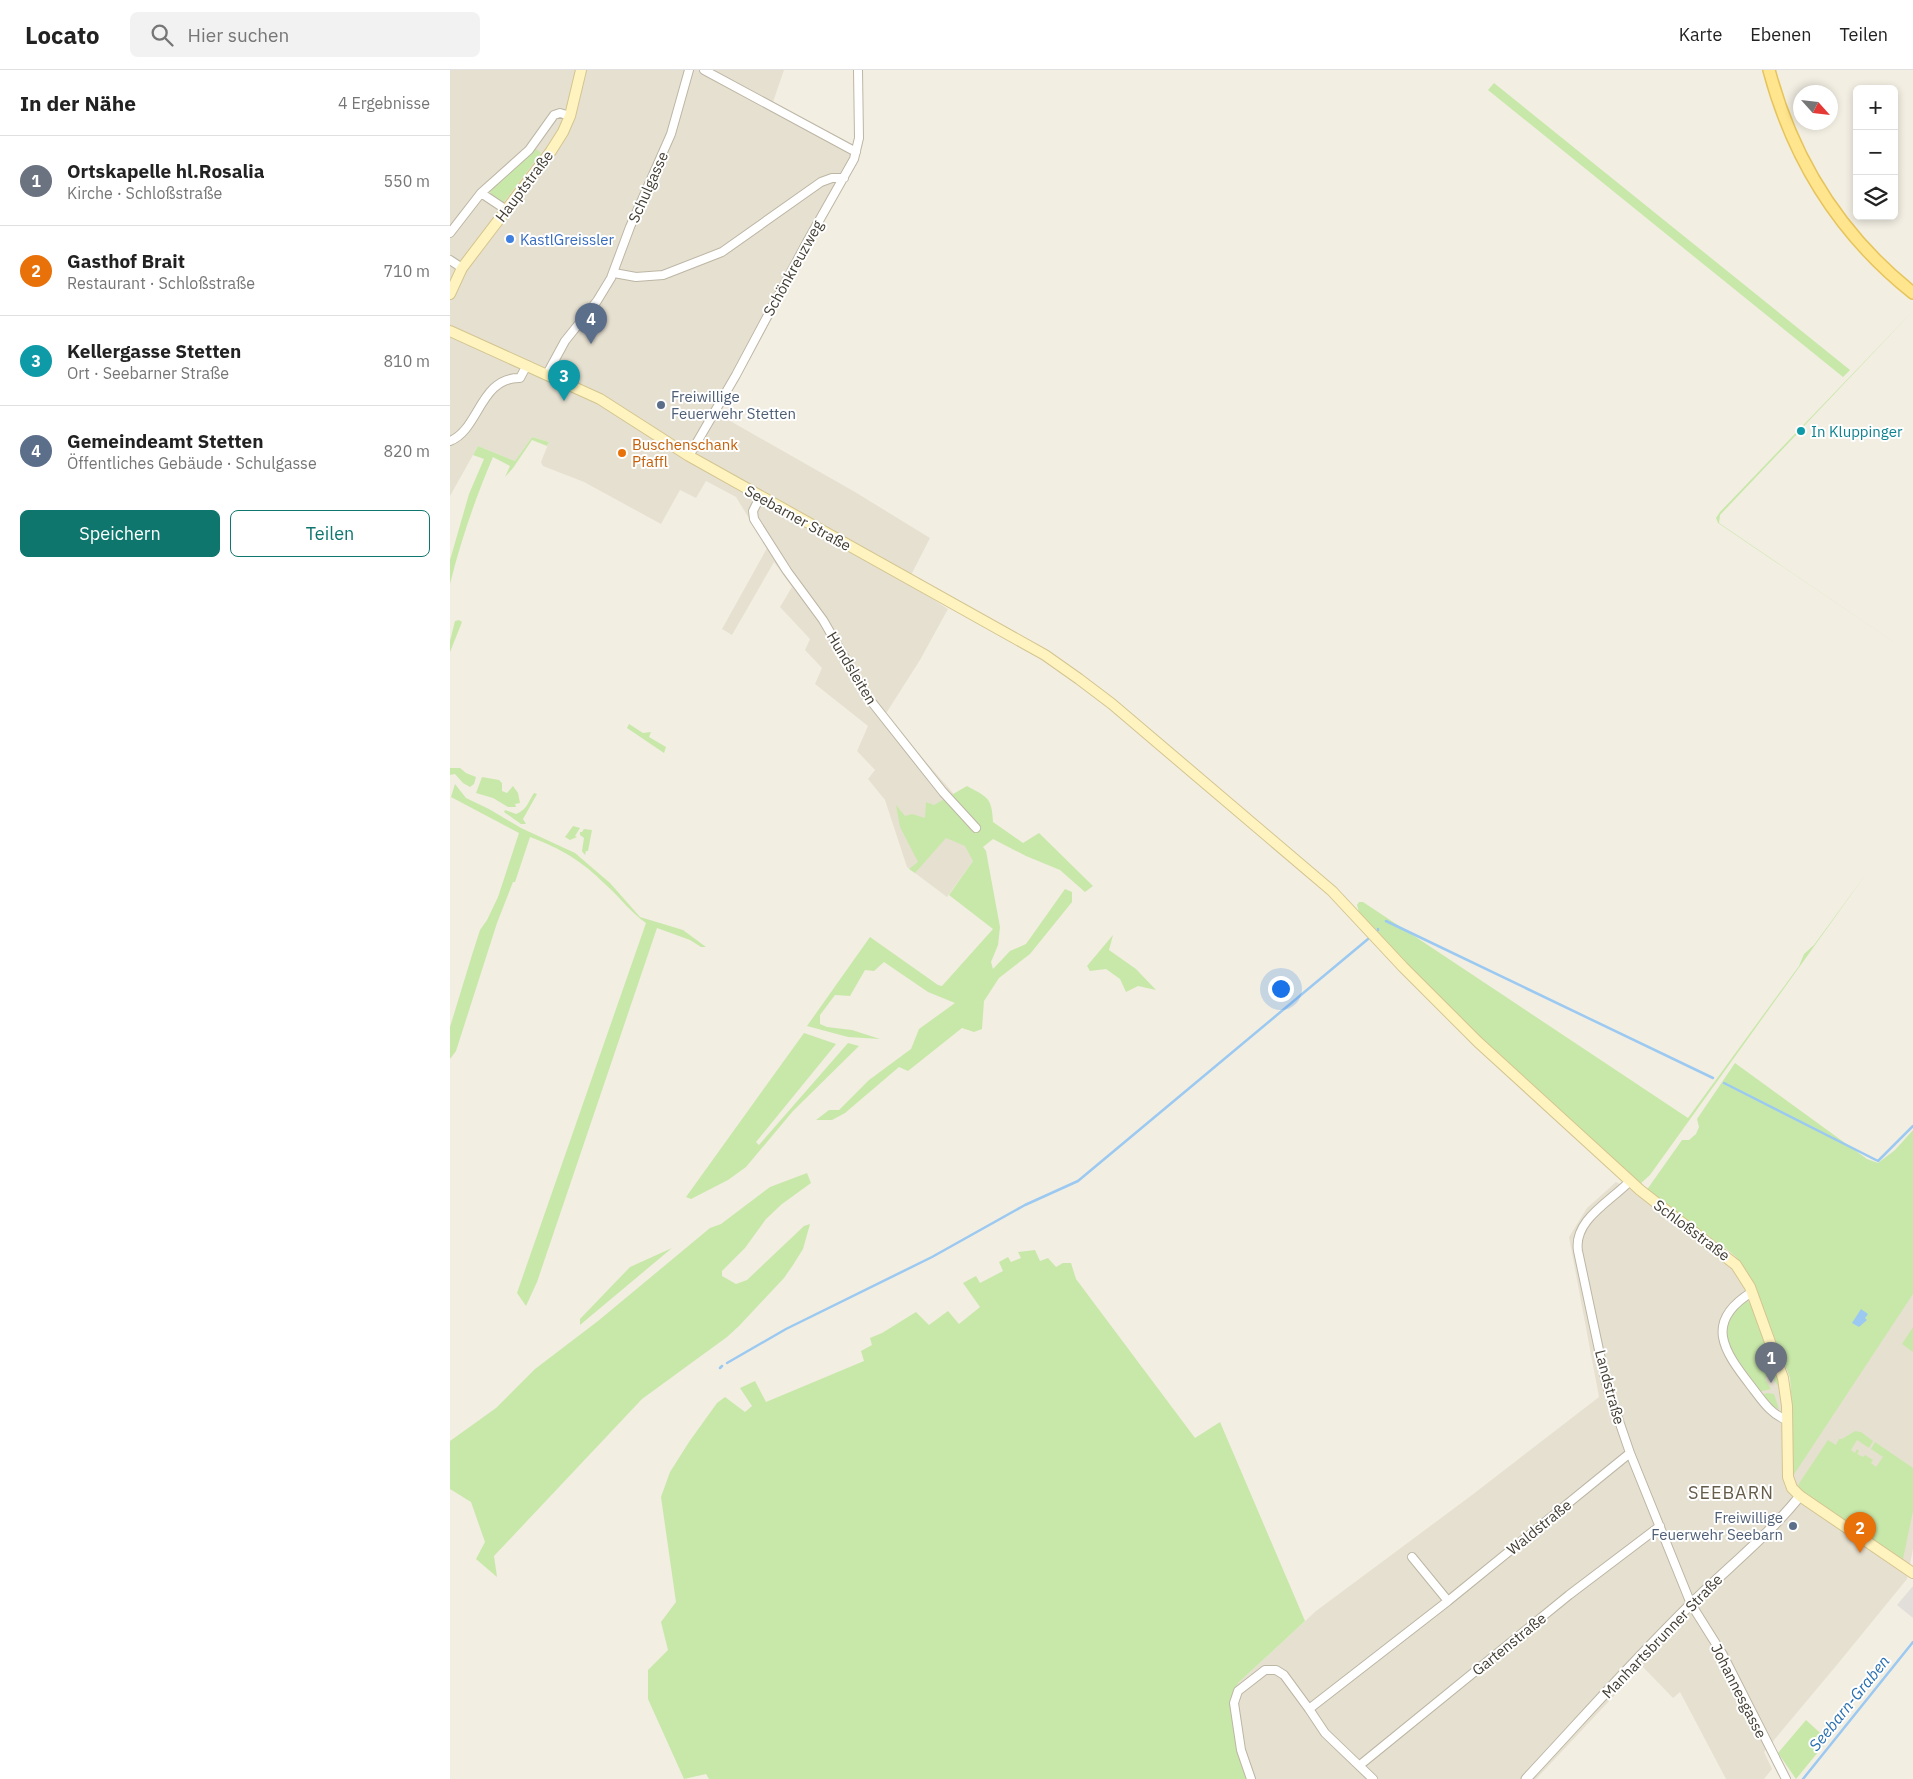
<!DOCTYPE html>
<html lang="de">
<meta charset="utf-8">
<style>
:root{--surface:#fff;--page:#f2f2f2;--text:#222;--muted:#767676;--line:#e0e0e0;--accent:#0f766e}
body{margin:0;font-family:"IBM Plex Sans",sans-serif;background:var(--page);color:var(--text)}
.controls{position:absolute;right:15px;top:15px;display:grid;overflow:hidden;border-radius:8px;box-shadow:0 2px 8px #0003}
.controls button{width:45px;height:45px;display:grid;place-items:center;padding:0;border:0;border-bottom:1px solid var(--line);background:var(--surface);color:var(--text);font:25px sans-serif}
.compass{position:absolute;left:1343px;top:15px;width:45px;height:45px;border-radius:50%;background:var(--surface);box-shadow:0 2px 8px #0003;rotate:117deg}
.you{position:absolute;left:830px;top:918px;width:18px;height:18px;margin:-12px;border:4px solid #fff;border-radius:50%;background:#1a73e8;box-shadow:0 0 0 8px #1a73e833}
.badge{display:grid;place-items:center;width:32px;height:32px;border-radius:50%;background:var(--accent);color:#fff;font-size:16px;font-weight:700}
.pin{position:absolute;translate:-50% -41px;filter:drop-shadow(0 1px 2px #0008)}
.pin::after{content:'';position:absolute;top:26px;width:18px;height:15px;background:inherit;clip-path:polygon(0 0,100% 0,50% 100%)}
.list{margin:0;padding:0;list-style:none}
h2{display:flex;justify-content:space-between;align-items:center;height:65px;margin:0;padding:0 20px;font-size:21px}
h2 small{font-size:16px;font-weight:400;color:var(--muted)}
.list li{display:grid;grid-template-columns:32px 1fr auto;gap:15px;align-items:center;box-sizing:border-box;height:90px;padding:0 20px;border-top:1px solid var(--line)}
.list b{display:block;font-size:19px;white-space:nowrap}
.list p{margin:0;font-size:16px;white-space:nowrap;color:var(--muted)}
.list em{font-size:16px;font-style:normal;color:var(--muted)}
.actions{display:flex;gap:10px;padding:15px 20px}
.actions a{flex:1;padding:11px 0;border:1px solid var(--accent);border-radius:8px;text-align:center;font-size:18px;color:var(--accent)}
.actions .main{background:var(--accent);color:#fff}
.icon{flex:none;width:28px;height:28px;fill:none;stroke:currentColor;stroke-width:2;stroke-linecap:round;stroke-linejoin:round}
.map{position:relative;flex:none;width:1463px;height:1709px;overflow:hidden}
header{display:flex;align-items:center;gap:30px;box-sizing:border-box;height:70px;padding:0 25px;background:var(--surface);border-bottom:1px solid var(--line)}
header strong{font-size:24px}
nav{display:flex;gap:28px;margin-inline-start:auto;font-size:18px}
.search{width:350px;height:45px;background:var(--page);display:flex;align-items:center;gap:12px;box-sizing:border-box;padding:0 18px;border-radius:8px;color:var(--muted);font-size:19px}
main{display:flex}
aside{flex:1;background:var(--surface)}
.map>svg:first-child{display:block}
.residential{fill:#e6e0d0}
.green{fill:#c8e8a9}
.parking{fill:#e2dfdb}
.water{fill:#9bc9f1}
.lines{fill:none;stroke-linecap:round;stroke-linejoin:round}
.stream{stroke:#9bc9f1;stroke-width:2.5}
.minor-casing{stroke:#bdb6a5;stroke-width:10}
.tertiary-casing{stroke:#bdb6a5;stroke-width:11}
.secondary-casing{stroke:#d3c590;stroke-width:12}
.primary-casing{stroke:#e6c45c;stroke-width:14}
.minor{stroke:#fff;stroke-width:8}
.tertiary{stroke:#fff;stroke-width:9}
.secondary{stroke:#fff3bf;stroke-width:10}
.primary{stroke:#ffe58e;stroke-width:11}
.shop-dot{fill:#3f7fe0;stroke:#fff;stroke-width:2}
.service-dot{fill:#5c6f8a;stroke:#fff;stroke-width:2}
.culture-dot{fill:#0f9aa8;stroke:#fff;stroke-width:2}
.food-dot{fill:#e8710a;stroke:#fff;stroke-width:2}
.labels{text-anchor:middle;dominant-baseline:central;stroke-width:4;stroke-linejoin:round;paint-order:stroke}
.street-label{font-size:15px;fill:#433e33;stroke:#fff}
.shop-label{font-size:15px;fill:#366cbe;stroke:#fff;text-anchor:start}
.service-label{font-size:15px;fill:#4e5e75;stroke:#fff;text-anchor:start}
.culture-label{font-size:15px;fill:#0d838f;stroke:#fff;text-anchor:start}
.food-label{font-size:15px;fill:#c56008;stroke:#fff;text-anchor:start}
.water-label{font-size:16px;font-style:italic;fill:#2a70b1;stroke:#fff}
.quarter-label{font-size:18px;letter-spacing:1px;fill:#665c4a;stroke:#fff}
</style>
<header>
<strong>Locato</strong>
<div class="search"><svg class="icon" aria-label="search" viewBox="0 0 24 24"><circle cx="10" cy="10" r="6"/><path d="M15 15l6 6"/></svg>Hier suchen</div>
<nav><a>Karte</a><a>Ebenen</a><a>Teilen</a></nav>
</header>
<main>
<aside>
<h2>In der Nähe<small>4 Ergebnisse</small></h2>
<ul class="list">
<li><span class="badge" style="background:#6b7280">1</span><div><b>Ortskapelle hl.Rosalia</b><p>Kirche · Schloßstraße</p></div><em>550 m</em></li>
<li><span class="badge" style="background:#e8710a">2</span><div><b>Gasthof Brait</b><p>Restaurant · Schloßstraße</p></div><em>710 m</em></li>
<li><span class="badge" style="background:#0f9aa8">3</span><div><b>Kellergasse Stetten</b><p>Ort · Seebarner Straße</p></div><em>810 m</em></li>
<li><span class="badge" style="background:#5c6f8a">4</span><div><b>Gemeindeamt Stetten</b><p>Öffentliches Gebäude · Schulgasse</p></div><em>820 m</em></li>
</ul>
<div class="actions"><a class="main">Speichern</a><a>Teilen</a></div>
</aside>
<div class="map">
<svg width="1463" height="1709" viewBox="0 0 1463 1709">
<rect width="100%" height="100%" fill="#f2eee2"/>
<!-- residential -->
<path class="residential" d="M0,0H334L323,32L404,75L407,91L268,344L405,422L480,468L457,513L498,539L470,590L435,645L503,723L533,777L497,827L457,797L435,730L418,709L425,700L407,681L418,656L365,614L372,598L355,580L360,569L330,537L342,517L324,492L282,565L272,559L317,478L286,427L256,411L246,428L230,420L211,454L134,412L93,396L91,392L99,372L82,367L65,391L28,376L0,426Z
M1166,1112L1187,1123L1276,1188L1295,1212L1330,1312L1334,1352L1332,1395L1335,1417L1463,1222V1479L1457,1509L1386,1596L1314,1682L1322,1699L1314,1709H1276L1230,1622L1223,1628L1192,1596L1086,1709H798L790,1682L780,1634L788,1613L866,1541L1022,1425L1149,1327L1119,1167L1137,1138Z"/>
<!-- green -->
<path class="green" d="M1044,13L1400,300L1393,307L1038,20Z
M85,78L91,83L53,133L40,124L41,119Z
M1462,242L1354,356L1352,362L1345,366L1270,445L1269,453L1463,585L1268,453L1266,448L1270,442Z
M82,367L99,372L97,376L82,370L63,398L55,407L60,396L43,387C25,429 11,470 0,514V490L19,424L34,389L23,385L28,376L65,391Z
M9,550L12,552L0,582V571L5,551Z
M179,654L193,663L201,662L199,667L216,677L214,683L177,658Z
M0,698H10L16,703L26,707L24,714L20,717L13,713L5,704L0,705Z
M32,707L49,710L52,713V721L57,723L63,716L68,723L70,733L65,734L66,737H58L43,728L26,723Z
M5,714L16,728L39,739L71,758L125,783L160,813L190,847L233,860L256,877H251L240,870L207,858L87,1212L76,1236L67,1223L196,853C180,842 170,827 156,815C132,791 112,779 80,767L65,812H63L47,853L6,981L0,989V957L22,885L30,860L37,850L48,827L69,763L1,727Z
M517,716C537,727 542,727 543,752L573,773L589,763L643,816L635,822L610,800L576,786L543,769L533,777L536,781L550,857L548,875L541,892L543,899L560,881L576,874L615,819L622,822V832L580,884L549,908L534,931L532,959L524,962L512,958L458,1001L449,997L395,1043L382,1050H366L379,1040H389L419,1010L461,979L469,959L505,933L478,922L434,892L424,901L415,900L400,926L385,925L370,945V954L377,957L402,960L430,969L398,967L357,956L420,867L488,915L492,916L543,859L499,825L523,791L515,776L496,768L465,803L459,799L468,792L450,757L446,735L455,746L462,744L475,748L476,732L484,735Z
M84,723L87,724L73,749L76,754H71L54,742L55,740L66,744C77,740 78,732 84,723Z
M123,756L130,758L125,766L127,767L120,770L115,767Z
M134,759L142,760L138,781H136L135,785L132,781L134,768L130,765V762H132Z
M1416,804L1200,1105L1190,1114L1021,959L923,860L909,842L907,835L909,832H913L1238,1048L1349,896L1354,884L1364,875Z
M663,865L659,880L686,899L706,920L688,916L676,922L670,909L656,899L640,901L637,896Z
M354,963L386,974L306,1072L309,1075L398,973L409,976L343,1041L296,1097L278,1110L241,1129L236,1127Z
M1285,993L1417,1089L1428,1093L1445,1080L1463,1060V1224L1343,1406V1350L1340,1308L1304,1214L1286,1187L1279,1181L1196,1121L1232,1070H1239L1246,1064L1249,1057L1247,1049Z
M357,1103L361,1113L332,1134L316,1149L295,1178L272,1201V1206L286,1214L297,1210L354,1156L360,1154L353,1179L343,1195L334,1208L289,1256L277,1267L192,1329L44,1486L47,1507L26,1489L35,1472L21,1432L0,1419V1371L46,1338L85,1299L148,1251L260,1158L271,1154L320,1117Z
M222,1178L130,1255V1249L180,1197Z
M585,1180L590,1191L598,1188L606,1197L613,1193H621L626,1209L745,1368L770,1352L855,1551L788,1613L780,1634L790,1682L798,1709H259L256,1704L234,1709L198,1629V1600L218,1580L211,1552L226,1532L211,1427L220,1402L239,1372L267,1333L275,1327L295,1342L302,1336L290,1318L305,1311L316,1332L414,1291L411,1281L422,1275L420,1268L432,1263L466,1242L479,1255L498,1241L509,1254L530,1237L513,1213L526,1206L530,1213L553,1201L549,1192L558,1187L561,1192L571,1188L568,1182Z
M1298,1231L1302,1237L1330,1314L1327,1315L1322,1306L1318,1305L1315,1309L1321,1319L1309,1322C1294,1301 1262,1270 1283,1243C1287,1238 1291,1233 1298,1231Z
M1463,1257V1282L1452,1274Z
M1317,1323L1324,1324L1329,1339L1323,1337L1311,1325Z
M1405,1361L1411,1362L1423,1371L1419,1378L1407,1370L1401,1380L1405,1383L1407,1379L1409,1381L1407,1384L1413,1387L1415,1385L1423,1390L1421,1393L1426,1397L1433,1387L1421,1379L1425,1372L1463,1398V1441L1453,1489L1352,1421L1348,1415L1378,1370L1386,1375L1389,1369H1392Z
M1356,1650L1378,1670L1346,1709L1328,1683Z"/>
<!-- parking -->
<path class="parking" d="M1463,1516V1548L1447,1535Z"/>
<!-- water -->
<path class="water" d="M1411,1239L1418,1244L1415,1248L1417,1250L1409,1257L1402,1253Z"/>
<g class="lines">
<!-- stream -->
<path class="stream" d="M936,851L1263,1008
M928,860V859
M1274,1013L1428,1091L1463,1056
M277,1293L336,1259L482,1187L575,1135L628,1111L918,869
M270,1298L272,1296
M1353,1709L1463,1572"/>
<defs>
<path id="minor" d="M254,0L406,82
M31,123L55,139
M0,163L31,123L79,80L104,45L110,43L120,46
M0,190L12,198
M164,203L186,207L213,205L272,182L371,112L382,108H394
M97,304L115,271L147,231L161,208L180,157L221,64L239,0
M0,371C29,360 30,307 70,308L77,295
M239,386L286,305L357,172L404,89L409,68L408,0
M310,427L303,441L304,449L337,501L373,550L417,626L493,722L526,758
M1180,1111C1161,1131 1123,1150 1128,1181L1156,1313L1180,1383L1241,1534L1273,1585L1336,1709
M1302,1222C1253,1252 1274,1281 1301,1316C1311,1329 1321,1345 1337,1350
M962,1487L998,1531
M859,1639L875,1663L923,1709
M910,1695L1119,1525L1210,1456
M801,1709L791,1680L784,1633L788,1621L815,1600H826L834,1605L859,1639L998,1531L1180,1383"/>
<path id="tertiary" d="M1076,1709C1131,1650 1184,1590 1241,1534C1277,1498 1318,1466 1350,1426"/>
<path id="secondary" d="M0,224L12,198L101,81L113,62L120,46L131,0
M0,261L150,329L239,386L595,585L629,609L662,634L882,821L953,897L1028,972L1190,1120L1286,1195L1300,1217L1333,1308L1337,1336L1338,1407L1342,1418L1350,1426L1463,1503"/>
<path id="primary" d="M1319,0C1343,90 1390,165 1463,223"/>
</defs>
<!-- minor casing -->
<use href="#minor" class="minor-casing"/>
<!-- tertiary casing -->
<use href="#tertiary" class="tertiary-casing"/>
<!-- secondary casing -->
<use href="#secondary" class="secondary-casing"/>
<!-- primary casing -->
<use href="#primary" class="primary-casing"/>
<!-- minor -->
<use href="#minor" class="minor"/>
<!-- tertiary -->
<use href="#tertiary" class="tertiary"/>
<!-- secondary -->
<use href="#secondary" class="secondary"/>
<!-- primary -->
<use href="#primary" class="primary"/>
</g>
<!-- markers -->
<circle class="shop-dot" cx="60" cy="169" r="5"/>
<g class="service-dot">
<circle cx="211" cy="335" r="5"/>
<circle cx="1343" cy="1456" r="5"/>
</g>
<circle class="culture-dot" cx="1351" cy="361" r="5"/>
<circle class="food-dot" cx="172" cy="383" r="5"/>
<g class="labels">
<!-- street labels -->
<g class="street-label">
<text transform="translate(74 116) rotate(-53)">Hauptstraße</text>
<text transform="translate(198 117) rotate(-66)">Schulgasse</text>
<text transform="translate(343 198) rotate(-61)">Schönkreuzweg</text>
<text transform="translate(348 448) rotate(29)">Seebarner Straße</text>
<text transform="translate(402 598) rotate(59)">Hundsleiten</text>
<text transform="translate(1242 1160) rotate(37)">Schloßstraße</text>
<text transform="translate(1160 1317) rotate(75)">Landstraße</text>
<text transform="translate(1089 1457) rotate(-39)">Waldstraße</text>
<text transform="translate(1212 1566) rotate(-46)">Manhartsbrunner Straße</text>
<text transform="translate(1059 1574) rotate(-39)">Gartenstraße</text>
<text transform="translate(1289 1621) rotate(63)">Johannesgasse</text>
</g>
<!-- shop labels -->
<g class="shop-label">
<text x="70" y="169">KastlGreissler</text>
</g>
<!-- service labels -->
<g class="service-label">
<text x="221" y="326">Freiwillige<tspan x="221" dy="17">Feuerwehr Stetten</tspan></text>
<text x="1333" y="1447" text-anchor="end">Freiwillige<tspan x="1333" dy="17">Feuerwehr Seebarn</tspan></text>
</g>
<!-- culture labels -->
<g class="culture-label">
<text x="1361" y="361">In Kluppinger</text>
</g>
<!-- food labels -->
<g class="food-label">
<text x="182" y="374">Buschenschank<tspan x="182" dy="17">Pfaffl</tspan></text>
</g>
<!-- water labels -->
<g class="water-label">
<text transform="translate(1399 1633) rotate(-51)">Seebarn-Graben</text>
</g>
<!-- quarter labels -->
<g class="quarter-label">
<text x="1281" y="1422">SEEBARN</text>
</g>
</g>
</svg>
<div class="controls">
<button>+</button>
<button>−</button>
<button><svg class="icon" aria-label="layers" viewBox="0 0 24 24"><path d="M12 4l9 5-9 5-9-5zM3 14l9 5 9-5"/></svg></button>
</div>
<svg class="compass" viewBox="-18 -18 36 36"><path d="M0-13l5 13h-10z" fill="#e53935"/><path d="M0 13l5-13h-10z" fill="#767676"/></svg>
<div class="you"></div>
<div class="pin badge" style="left:1321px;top:1313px;background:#6b7280">1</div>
<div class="pin badge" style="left:1410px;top:1483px;background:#e8710a">2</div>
<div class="pin badge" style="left:114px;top:331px;background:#0f9aa8">3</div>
<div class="pin badge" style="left:141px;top:274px;background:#5c6f8a">4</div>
</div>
</main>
